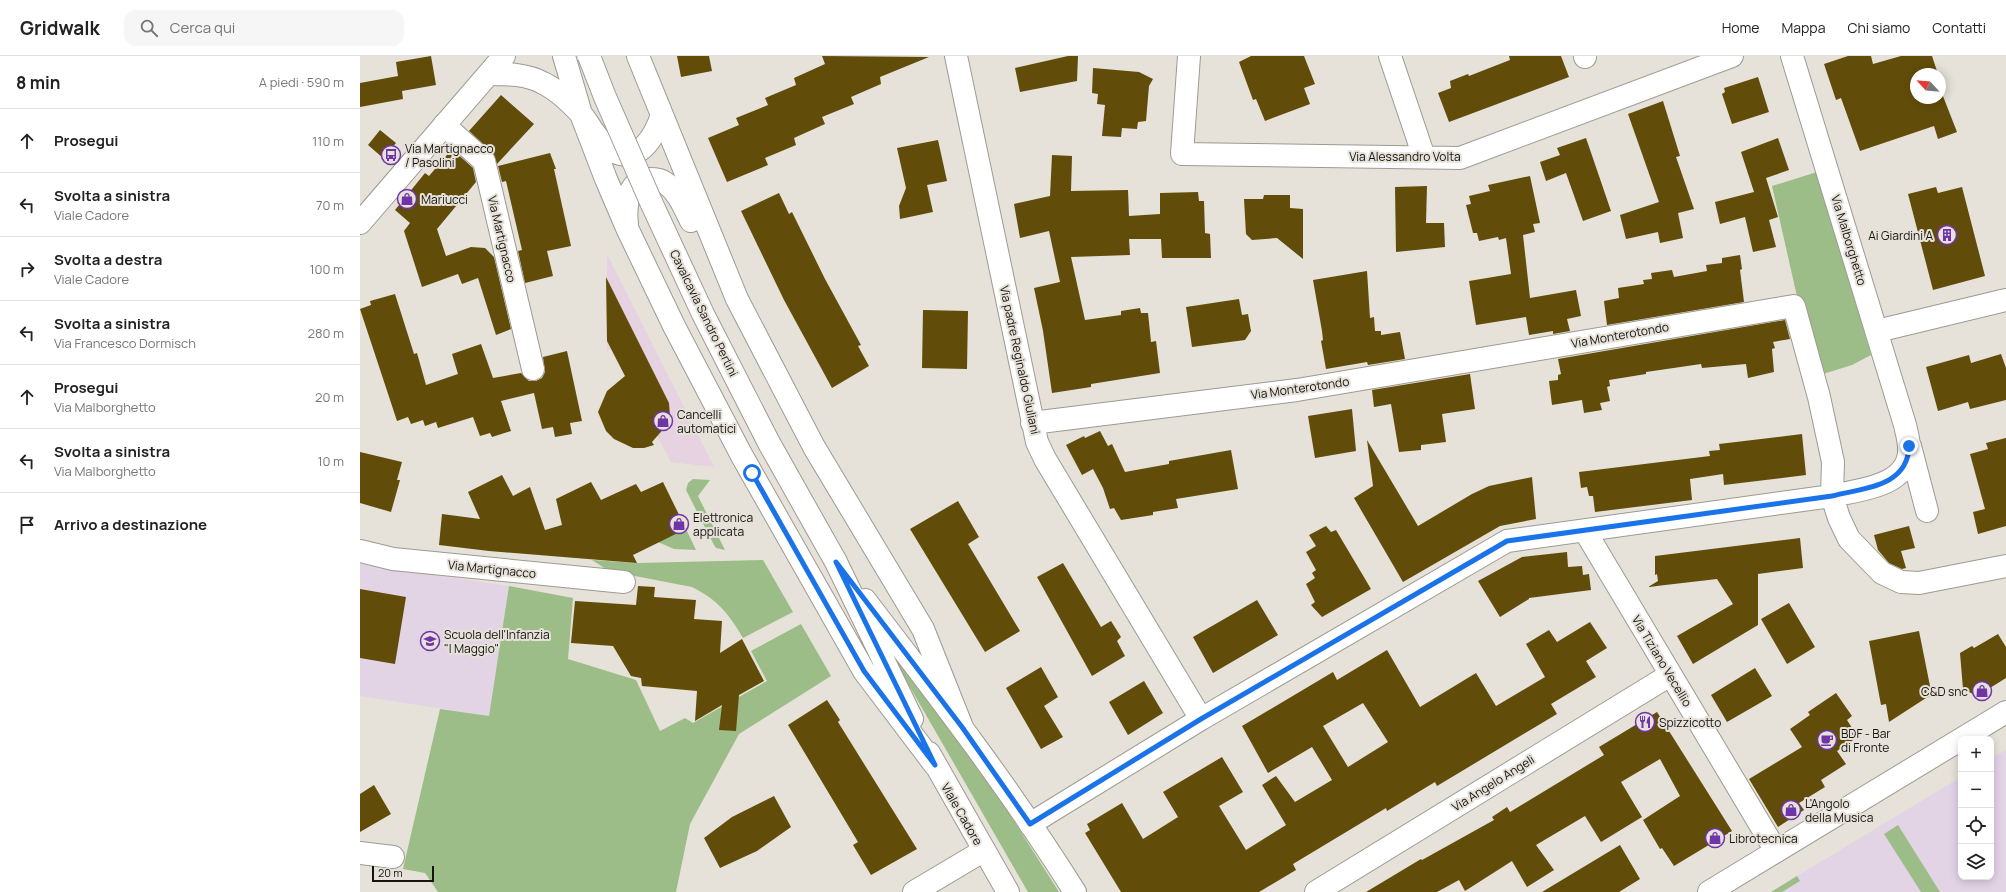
<!DOCTYPE html>
<html lang="it">
<meta charset="utf-8">
<style>
:root{--surface:#fff;--page:#f6f6f6;--text:#222;--muted:#767676;--line:#e0e0e0}
body{margin:0;font-family:Manrope,sans-serif;background:var(--page);color:var(--text)}
.controls{position:absolute;right:12px;bottom:12px;display:grid;overflow:hidden;border-radius:8px;box-shadow:0 2px 10px #0003}
.controls button{width:36px;height:36px;display:grid;place-items:center;padding:0;border:0;border-bottom:1px solid var(--line);background:var(--surface);color:var(--text);font:20px sans-serif}
.compass{position:absolute;left:1550px;top:12px;width:36px;height:36px;border-radius:50%;background:var(--surface);box-shadow:0 2px 10px #0003;rotate:296deg}
.scale{position:absolute;left:12px;bottom:10px;width:62px;box-sizing:border-box;padding-left:4px;border:2px solid #161411;border-top:0;font-size:11px;line-height:14px;white-space:nowrap;color:#161411;-webkit-text-stroke:3px #e6e2d9;paint-order:stroke}
.stop{position:absolute;width:12px;height:12px;margin:-9px;border:3px solid #1a73e8;border-radius:50%;background:#fff}
.stop.end{background:#1a73e8;border-color:#fff;box-shadow:0 1px 4px #0008}
.list{margin:0;padding:0;list-style:none}
h2{display:flex;justify-content:space-between;align-items:center;height:52px;margin:0;padding:0 16px;font-size:17px}
h2 small{font-size:13px;font-weight:400;color:var(--muted)}
.list li{display:grid;grid-template-columns:26px 1fr auto;gap:12px;align-items:center;box-sizing:border-box;height:64px;padding:0 16px;border-top:1px solid var(--line)}
.list b{display:block;font-size:15px;white-space:nowrap}
.list p{margin:0;font-size:13px;white-space:nowrap;color:var(--muted)}
.list em{font-size:13px;font-style:normal;color:var(--muted)}
.icon{flex:none;width:22px;height:22px;fill:none;stroke:currentColor;stroke-width:2;stroke-linecap:round;stroke-linejoin:round}
.map{position:relative;flex:none;width:1646px;height:836px;overflow:hidden}
header{display:flex;align-items:center;gap:24px;box-sizing:border-box;height:56px;padding:0 20px;background:var(--surface);border-bottom:1px solid var(--line)}
header strong{font-size:19px}
nav{display:flex;gap:22px;margin-inline-start:auto;font-size:14px}
.search{width:280px;height:36px;background:var(--page);display:flex;align-items:center;gap:10px;box-sizing:border-box;padding:0 14px;border-radius:12px;color:var(--muted);font-size:15px}
main{display:flex}
aside{flex:1;background:var(--surface)}
.map>svg:first-child{display:block}
.commercial{fill:#e6d2e0}
.education{fill:#e2d3e5}
.green{fill:#9cbd87}
.building{fill:#614c09;fill-rule:evenodd}
.lines{fill:none;stroke-linecap:round;stroke-linejoin:round}
.minor-casing{stroke:#9d9a91;stroke-width:24}
.major-casing{stroke:#9d9a91;stroke-width:24}
.minor{stroke:#fff;stroke-width:22}
.major{stroke:#fff;stroke-width:22}
.major-bridge-casing{stroke:#9d9a91;stroke-width:24;stroke-linecap:butt}
.major-bridge{stroke:#fff;stroke-width:22}
.route{stroke:#1a73e8;stroke-width:5}
.labels{text-anchor:middle;dominant-baseline:central;stroke-width:4;stroke-linejoin:round;paint-order:stroke}
.poi-label{font-size:12px;fill:#161411;stroke:#e6e2d9;text-anchor:start}
.street-label{font-size:12px;fill:#161411;stroke:#e6e2d9}
</style>
<header>
<strong>Gridwalk</strong>
<div class="search"><svg class="icon" aria-label="search" viewBox="0 0 24 24"><circle cx="10" cy="10" r="6"/><path d="M15 15l6 6"/></svg>Cerca qui</div>
<nav><a>Home</a><a>Mappa</a><a>Chi siamo</a><a>Contatti</a></nav>
</header>
<main>
<aside>
<h2>8 min<small>A piedi · 590 m</small></h2>
<ul class="list">
<li><svg class="icon" aria-label="ahead" viewBox="0 0 24 24"><path d="M12 20V5M6 11l6-6 6 6"/></svg><div><b>Prosegui</b></div><em>110 m</em></li>
<li><svg class="icon" aria-label="left" viewBox="0 0 24 24"><path d="M17 20v-9H6M10 6l-5 5 5 5"/></svg><div><b>Svolta a sinistra</b><p>Viale Cadore</p></div><em>70 m</em></li>
<li><svg class="icon" aria-label="right" viewBox="0 0 24 24"><path d="M7 20v-9h11M14 6l5 5-5 5"/></svg><div><b>Svolta a destra</b><p>Viale Cadore</p></div><em>100 m</em></li>
<li><svg class="icon" aria-label="left" viewBox="0 0 24 24"><path d="M17 20v-9H6M10 6l-5 5 5 5"/></svg><div><b>Svolta a sinistra</b><p>Via Francesco Dormisch</p></div><em>280 m</em></li>
<li><svg class="icon" aria-label="ahead" viewBox="0 0 24 24"><path d="M12 20V5M6 11l6-6 6 6"/></svg><div><b>Prosegui</b><p>Via Malborghetto</p></div><em>20 m</em></li>
<li><svg class="icon" aria-label="left" viewBox="0 0 24 24"><path d="M17 20v-9H6M10 6l-5 5 5 5"/></svg><div><b>Svolta a sinistra</b><p>Via Malborghetto</p></div><em>10 m</em></li>
<li><svg class="icon" aria-label="arrive" viewBox="0 0 24 24"><path d="M6 21V4h12l-3 4 3 4H6"/></svg><div><b>Arrivo a destinazione</b></div></li>
</ul>
</aside>
<div class="map">
<svg width="1646" height="836" viewBox="0 0 1646 836">
<rect width="100%" height="100%" fill="#e6e2d9"/>
<!-- commercial -->
<path class="commercial" d="M247,198L354,411L311,406L251,293L247,295Z"/>
<!-- education -->
<path class="education" d="M0,508L149,530L129,660L0,640Z
M1646,694V836H1411L1601,721V821H1631V703Z"/>
<!-- green -->
<path class="green" d="M1457,116L1511,299L1492,309L1463,318L1436,236L1412,130Z
M333,423L350,424L338,440L365,494L356,492L354,489L326,434L328,427Z
M326,473L336,494L314,493L298,486Z
M232,504L277,507L403,504L433,556L383,582C369,558 358,544 332,531L249,515Z
M149,530L213,542L208,603L276,624L300,675L325,662L333,667L407,625L391,595L441,568L471,620L379,678L330,768L316,836H78L65,817L43,813L80,653L129,660Z
M524,586L635,735L699,836H668Z
M1538,769L1580,836H1561L1524,778Z
M1437,820L1440,825L1422,836H1411Z"/>
<!-- building -->
<path class="building" d="M71,0L76,29L42,35L43,43L0,51V27L38,20L36,6Z
M317,0H349L352,15L321,21Z
M462,0L569,1L520,21L521,28L491,41L494,48L462,61L465,68L434,82L436,89L405,102L408,109L367,126L348,82L379,69L376,62L408,49L405,42L436,29L434,22L465,8Z
M708,0H718L717,25L660,36L655,12Z
M891,0H944L955,28L944,32L950,48L905,65L896,43L893,44L879,6Z
M1149,0H1201L1209,21L1089,66L1078,37L1091,32L1090,25L1108,18L1109,20L1150,4Z
M1488,0H1511L1513,8L1541,0H1572L1578,18H1556V42H1580V25L1583,34L1581,35L1597,76L1578,83L1574,70L1500,95L1481,42L1476,44L1464,8Z
M733,12L779,16L793,23L789,30L786,65L778,66L777,73L762,72L761,81L742,80L745,49L737,48L738,38L732,37Z
M1398,21L1409,56L1372,68L1362,38L1365,36L1364,32Z
M141,39L174,68L137,108L132,96L109,75Z
M1303,45L1320,100L1316,101L1334,153L1318,157L1323,182L1300,187L1298,176L1266,183L1260,159L1299,146L1268,58Z
M20,74L36,87L23,102L8,89Z
M1226,82L1251,155L1223,165L1206,117L1186,125L1180,106L1200,99L1197,92Z
M1418,82L1429,114L1406,122L1418,161L1409,164L1416,191L1393,196L1385,161L1360,168L1355,146L1394,136L1381,96Z
M578,84L587,125L567,129L573,156L540,163L539,150L546,132L537,92Z
M92,93L113,112L116,126L77,173L86,200L111,191L125,192L134,201L151,273L136,279L118,222L102,228L98,218L62,231L44,175L50,167L35,154L65,117L69,120Z
M190,97L196,113H194L211,190L187,195L193,220L165,227L158,195L162,194L146,125L142,126L138,110Z
M692,99L712,100L711,135L768,134L769,160L800,158V137L838,136L839,145H844L845,177L850,178L851,202H802L801,183H769L770,199L711,201L725,264L761,259V255L780,252L781,257H788L791,286L796,285L800,317L731,328V331L692,337L683,275L674,232L700,226L689,175L660,182L654,148L690,140Z
M1170,120L1180,167L1173,168L1175,176L1163,179L1170,242L1216,234L1221,260L1207,263L1210,275L1193,278V275L1169,279L1166,261L1116,269L1109,225L1151,218L1146,182L1139,184L1138,181L1119,185L1117,177H1113L1106,149L1111,148L1109,140L1130,135L1128,129Z
M1067,130L1066,167H1084L1085,191L1036,196L1035,131Z
M1576,131L1578,137L1602,131L1625,220L1573,234L1548,138Z
M419,137L429,158L432,156L465,223L501,289L498,290L509,310L472,332L424,244L381,155Z
M904,139H930V152L943,153V203L917,182L892,184L886,178L884,143H903Z
M1380,199L1382,213L1380,214L1384,246L1247,269L1244,245L1259,242L1258,232L1284,228L1283,224L1292,223L1291,217L1312,214L1314,221L1347,215L1346,209L1362,207V202Z
M1007,215L1010,262L1014,261L1015,275H1021V279L1040,276L1045,303L1008,309L1007,306L966,313L961,285L963,284L962,275L953,224Z
M246,221L309,347L310,360L307,369L292,386L294,389L284,392H273L254,383L246,375L238,356L247,335L265,320L247,285Z
M35,238L54,298L57,297L66,329L98,318L92,298L121,288L133,322L161,317L169,325H176L182,322L185,316L183,301L207,295L222,365L210,367L212,378L195,381L193,371L182,373L174,337L141,345L151,375L132,381L130,377L120,380L113,361L78,372L76,366L65,370L63,364L51,368L48,361L37,365L0,253L11,249L10,245Z
M879,243L882,259L888,258L891,275L885,284L832,291L826,251Z
M563,254L608,255L607,313L562,312Z
M1425,264L1430,283L1413,286L1415,292L1412,293L1414,316L1388,322L1386,308L1342,312L1341,308L1286,316V318L1249,324L1250,330L1247,331L1250,345L1240,347L1242,354L1224,357L1222,344L1192,349L1189,325L1198,324V319L1201,318L1198,303Z
M1641,298L1646,312V344L1610,353L1608,346L1578,355L1566,311L1609,299L1611,307Z
M1110,318L1115,353L1082,358L1086,386L1061,389V394L1039,396L1031,348L1014,351L1012,334Z
M992,353L996,395L955,402L948,360Z
M740,375L748,390L752,388L765,416L809,408V405L871,394L878,433L816,443L818,452L793,456V459L761,464L754,452L750,453L743,432L733,413L722,419L706,389L724,380L725,382Z
M1442,378L1446,419L1364,429L1363,418L1330,423L1332,444L1235,456L1233,440H1229L1227,431L1221,432L1219,416L1350,400L1349,395L1360,394L1359,388Z
M1646,382V470L1618,478L1613,456L1625,453L1610,398L1628,393L1626,387Z
M1007,384L1058,470L1112,438L1129,430L1172,421L1176,463L1140,470L1043,526L994,442L1013,430Z
M0,396L42,406L37,424H40L31,456L0,447Z
M142,419L153,440L170,431L185,474L202,469L196,443L231,426L241,444L276,428L281,436L303,426L326,473L273,499L277,507L129,495L79,489L82,458L120,463L108,436Z
M598,445L619,481L608,488L660,575L625,596L550,473Z
M966,470L971,476L976,474L1011,533L962,561L951,549L955,546L946,528L955,522L952,517L956,514L946,496L956,490L949,479Z
M1549,470L1555,492L1541,495L1546,512L1542,513L1529,507L1518,494L1514,479Z
M1440,482L1443,512L1398,518V569L1333,608L1317,580L1373,548L1357,523L1288,531L1298,525L1297,518L1295,519V500Z
M1207,496L1208,511L1222,510L1223,519L1229,518L1231,534L1169,542V543L1140,561L1118,525L1162,501Z
M703,507L741,571L751,565L761,581L757,585L765,600L732,620L677,521Z
M278,530L295,531L294,541L336,544L334,563L362,565L360,597L382,583L404,625L379,639L376,675L359,674L362,649L335,665L337,635L282,630L281,622L271,620L253,590L211,587L215,545L276,549Z
M0,533L46,541L35,608L0,602Z
M897,544L918,579L853,617L833,581Z
M1429,547L1455,591L1427,608L1401,563Z
M1230,566L1247,592L1226,605L1236,621L1191,648L1197,658L1077,730L1075,726L1027,755L1026,752L933,808L936,814L899,836H761L725,777L730,774L727,768L762,747L783,783L818,761L803,736L862,701L883,736L859,750L886,794L926,769L902,729L916,720L935,746L972,724L952,691L908,717L882,670L973,616L977,624L1027,594L1060,651L1116,617L1136,650L1185,621L1166,588L1189,574L1197,586ZM1003,647L1028,686L988,711L963,670Z
M1559,575L1572,640L1566,642L1529,666L1526,648L1521,649L1509,585Z
M1638,578L1646,591V622L1617,640L1603,633L1600,597L1612,590L1614,592Z
M681,611L698,641L684,650L703,681L681,693L646,632Z
M1395,612L1412,640L1367,666L1351,639Z
M784,625L803,657L768,679L749,646Z
M1476,637L1492,660L1487,664L1492,672L1490,673L1496,682L1477,695L1486,708L1461,724L1465,731L1439,747L1444,754L1418,771L1389,723L1442,691L1430,673L1450,659L1448,656Z
M467,644L480,664L478,666L557,793L511,819L493,789L498,786L428,669Z
M1297,656L1372,775L1314,810L1302,792L1300,793L1283,764L1320,740L1300,703L1261,726L1282,761L1241,786L1225,760L1176,789L1194,814L1167,831L1152,805L1105,835L1099,824L1077,836H1006L1061,803L1062,804L1134,764L1132,761L1147,751L1150,756L1244,699L1239,691Z
M14,729L31,758L0,776V738Z
M414,740L431,771L397,795L360,812L344,782L372,761Z
M1260,789L1280,823L1259,836H1182Z"/>
<g class="lines">
<defs>
<path id="minor" d="M596,0L677,386L685,403L841,663
M829,0L822,98L1100,102L1372,0
M1030,0L1064,101
M1225,0V1
M84,69L124,105L173,313
M1517,275L1646,244
M672,367L937,334L1434,250L1459,341L1473,406L1472,440L1479,462L1489,483L1522,517L1541,526L1559,527L1646,510
M1550,390L1567,455
M1225,475L1416,795
M0,495L33,503L264,526
M670,768L841,663L1147,485L1472,440C1497,434 1546,431 1549,397C1550,388 1547,378 1545,369L1432,0
M0,797L33,801
M554,836L623,795
M956,836L1310,619"/>
<path id="major" d="M204,0L221,58L246,123L267,172L314,270L382,400L504,615L575,709
M278,0L377,243L454,391L563,573L602,671
M130,18C148,18 167,18 183,27C198,34 210,46 221,58C228,66 233,77 241,85C269,115 290,91 301,62
M291,146L343,258L409,387L476,506L552,663
M0,167L144,0
M267,168C265,152 267,123 289,123C294,123 300,123 304,126C318,135 324,151 331,165
M505,544C578,639 651,734 715,836
M569,697L648,836
M1349,836L1646,656"/>
</defs>
<!-- minor casing -->
<use href="#minor" class="minor-casing"/>
<!-- major casing -->
<use href="#major" class="major-casing"/>
<!-- minor -->
<use href="#minor" class="minor"/>
<!-- major -->
<use href="#major" class="major"/>
<defs>
<path id="major-bridge" d="M229,0L245,41L291,146"/>
</defs>
<!-- major-bridge casing -->
<use href="#major-bridge" class="major-bridge-casing"/>
<!-- major-bridge -->
<use href="#major-bridge" class="major-bridge"/>
</g>
<g class="lines">
<!-- route -->
<path class="route" d="M392,417L504,615L575,709L476,506L602,671L670,768L841,663L1147,485L1472,440C1503,432 1548,431 1549,390"/>
</g>
<!-- icons -->
<defs>
<symbol id="bus-ring" viewBox="-11 -11 22 22"><circle r="9.5" fill="#e6e2d9" stroke="#7034a9" stroke-width="1.5"/><path d="M-5-6H5V4H4V6H2V4H-2V6H-4V4H-5ZM-3.5-4V0h7V-4ZM-3.5 1.2v1.5H-2V1.2ZM2 1.2v1.5H3.5V1.2Z" fill="#7034a9"/></symbol>
<symbol id="shop-ring" viewBox="-11 -11 22 22"><circle r="9.5" fill="#e6e2d9" stroke="#7034a9" stroke-width="1.5"/><path d="M-5-2.5h2.3a2.7 3.5 0 0 1 5.4 0H5L5.5 6h-11ZM-1.5-2.5h3a1.5 2.3 0 0 0-3 0Z" fill="#7034a9"/></symbol>
<symbol id="building-ring" viewBox="-11 -11 22 22"><circle r="9.5" fill="#e6e2d9" stroke="#7034a9" stroke-width="1.5"/><path d="M-4-6H4V6H1V3H-1V6H-4ZM-2.5-4.3h1.7v1.8h-1.7ZM.8-4.3h1.7v1.8H.8ZM-2.5-1h1.7V.8h-1.7ZM.8-1h1.7V.8H.8Z" fill="#7034a9"/></symbol>
<symbol id="school-ring" viewBox="-11 -11 22 22"><circle r="9.5" fill="#e6e2d9" stroke="#7034a9" stroke-width="1.5"/><path d="M0-5L7-2L0 1L-7-2ZM-4 1L0 2.5L4 1V4Q0 6-4 4Z" fill="#7034a9"/></symbol>
<symbol id="restaurant-ring" viewBox="-11 -11 22 22"><circle r="9.5" fill="#e6e2d9" stroke="#7034a9" stroke-width="1.5"/><path d="M-5-6h1v4h1v-4h1v4h1v-4h1v5L-1.5 .5V6h-2V.5L-5-1ZM5-6V6H3V1.5H1.5Q1.5-4 5-6Z" fill="#7034a9"/></symbol>
<symbol id="cafe-ring" viewBox="-11 -11 22 22"><circle r="9.5" fill="#e6e2d9" stroke="#7034a9" stroke-width="1.5"/><path d="M-5.5-4.5H6V0H3Q3 3.5 0 3.5H-2.5Q-5.5 3.5-5.5 0ZM3-3.2v2h1.7v-2ZM-6 4.5H4V6H-6Z" fill="#7034a9"/></symbol>
</defs>
<g fill-rule="evenodd">
<use href="#bus-ring" x="20" y="88" width="22" height="22"/>
<use href="#shop-ring" x="36" y="132" width="22" height="22"/>
<use href="#building-ring" x="1576" y="168" width="22" height="22"/>
<use href="#shop-ring" x="292" y="354" width="22" height="22"/>
<use href="#shop-ring" x="308" y="457" width="22" height="22"/>
<use href="#school-ring" x="59" y="574" width="22" height="22"/>
<use href="#shop-ring" x="1611" y="624" width="22" height="22"/>
<use href="#restaurant-ring" x="1274" y="655" width="22" height="22"/>
<use href="#cafe-ring" x="1456" y="673" width="22" height="22"/>
<use href="#shop-ring" x="1420" y="743" width="22" height="22"/>
<use href="#shop-ring" x="1344" y="771" width="22" height="22"/>
</g>
<g class="labels">
<!-- poi labels -->
<g class="poi-label">
<text x="45" y="92">Via Martignacco<tspan x="45" dy="14">/ Pasolini</tspan></text>
<text x="61" y="143">Mariucci</text>
<text x="1573" y="179" text-anchor="end">Ai Giardini A</text>
<text x="317" y="358">Cancelli<tspan x="317" dy="14">automatici</tspan></text>
<text x="333" y="461">Elettronica<tspan x="333" dy="14">applicata</tspan></text>
<text x="84" y="578">Scuola dell'Infanzia<tspan x="84" dy="14">"I Maggio"</tspan></text>
<text x="1608" y="635" text-anchor="end">C&amp;D snc</text>
<text x="1299" y="666">Spizzicotto</text>
<text x="1481" y="677">BDF - Bar<tspan x="1481" dy="14">di Fronte</tspan></text>
<text x="1445" y="747">L'Angolo<tspan x="1445" dy="14">della Musica</tspan></text>
<text x="1369" y="782">Librotecnica</text>
</g>
<!-- street labels -->
<g class="street-label">
<text x="1045" y="100">Via Alessandro Volta</text>
<text transform="translate(142 183) rotate(77)">Via Martignacco</text>
<text transform="translate(1489 184) rotate(73)">Via Malborghetto</text>
<text transform="translate(344 257) rotate(64)">Cavalcavia Sandro Pertini</text>
<text transform="translate(1260 279) rotate(-10)">Via Monterotondo</text>
<text transform="translate(660 304) rotate(78)">Via padre Reginaldo Giuliani</text>
<text transform="translate(940 332) rotate(-8)">Via Monterotondo</text>
<text transform="translate(132 513) rotate(6)">Via Martignacco</text>
<text transform="translate(1302 605) rotate(59)">Via Tiziano Vecellio</text>
<text transform="translate(1133 727) rotate(-32)">Via Angelo Angeli</text>
<text transform="translate(602 758) rotate(60)">Viale Cadore</text>
</g>
</g>
</svg>
<div class="controls">
<button>+</button>
<button>−</button>
<button><svg class="icon" aria-label="locate" viewBox="0 0 24 24"><circle cx="12" cy="12" r="6"/><path d="M12 2v4M12 18v4M2 12h4M18 12h4"/></svg></button>
<button><svg class="icon" aria-label="layers" viewBox="0 0 24 24"><path d="M12 4l9 5-9 5-9-5zM3 14l9 5 9-5"/></svg></button>
</div>
<svg class="compass" viewBox="-18 -18 36 36"><path d="M0-13l5 13h-10z" fill="#e53935"/><path d="M0 13l5-13h-10z" fill="#767676"/></svg>
<div class="scale">20 m</div>
<div class="stop" style="left:392px;top:417px"></div>
<div class="stop end" style="left:1549px;top:390px"></div>
</div>
</main>
